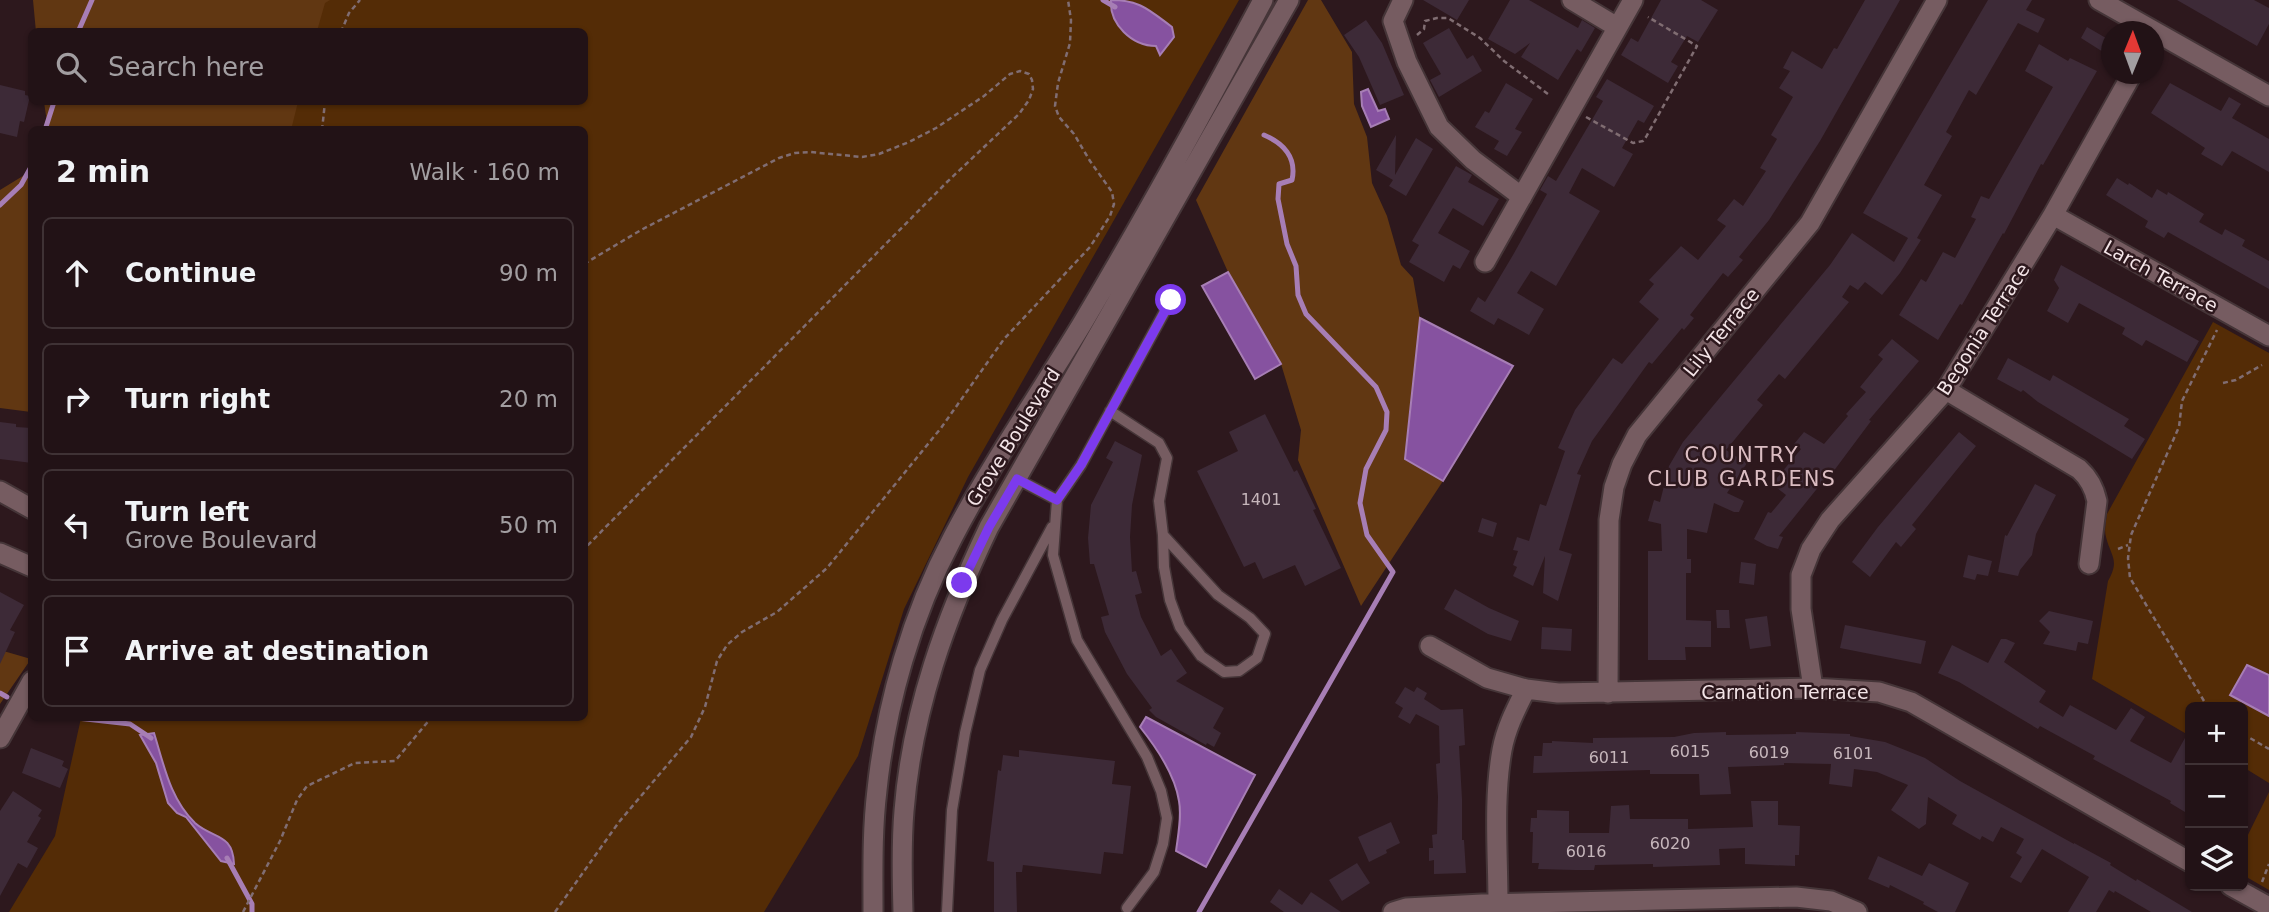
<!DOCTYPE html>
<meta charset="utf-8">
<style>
:root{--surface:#221216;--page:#2e2023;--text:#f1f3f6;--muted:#a29ea1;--line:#3f3235}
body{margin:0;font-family:"DejaVu Sans",sans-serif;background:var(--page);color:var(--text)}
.controls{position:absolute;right:21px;bottom:21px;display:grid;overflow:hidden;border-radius:10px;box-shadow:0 2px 5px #0004}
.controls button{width:63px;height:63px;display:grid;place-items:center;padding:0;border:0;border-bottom:2px solid var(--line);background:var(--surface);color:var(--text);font:35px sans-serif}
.compass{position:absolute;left:2101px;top:21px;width:63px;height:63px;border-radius:50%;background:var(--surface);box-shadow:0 2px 5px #0004;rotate:1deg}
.stop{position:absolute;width:21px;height:21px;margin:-16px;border:5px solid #7c3aed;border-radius:50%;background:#fff}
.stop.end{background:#7c3aed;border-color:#fff;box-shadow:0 2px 7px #0008}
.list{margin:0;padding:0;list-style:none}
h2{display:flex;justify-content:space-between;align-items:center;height:91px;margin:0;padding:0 28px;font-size:30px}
h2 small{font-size:23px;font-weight:400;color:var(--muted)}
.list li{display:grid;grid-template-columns:46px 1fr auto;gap:21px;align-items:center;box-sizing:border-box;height:112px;margin:0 14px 14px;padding:0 14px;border:2px solid var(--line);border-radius:10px}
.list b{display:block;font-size:26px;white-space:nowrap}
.list p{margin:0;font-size:23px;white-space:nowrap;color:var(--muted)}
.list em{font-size:23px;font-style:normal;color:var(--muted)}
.icon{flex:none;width:38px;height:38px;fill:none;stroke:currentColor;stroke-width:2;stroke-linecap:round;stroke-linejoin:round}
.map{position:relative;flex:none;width:2269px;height:912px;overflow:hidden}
.search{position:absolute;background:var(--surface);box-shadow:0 2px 5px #0004;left:28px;top:28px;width:560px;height:77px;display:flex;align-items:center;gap:18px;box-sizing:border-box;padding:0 24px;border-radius:10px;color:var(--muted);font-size:26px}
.panel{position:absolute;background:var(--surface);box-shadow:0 2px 5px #0004;left:28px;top:126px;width:560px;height:595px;border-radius:10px}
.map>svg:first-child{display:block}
.green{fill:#542c06}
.forest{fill:#613712}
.water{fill:#8652a0;stroke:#a77eb5;stroke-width:2}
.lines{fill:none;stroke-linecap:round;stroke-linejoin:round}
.stream{stroke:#a77eb5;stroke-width:5}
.building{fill:#3d2a37}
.service-casing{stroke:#453538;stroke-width:13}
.minor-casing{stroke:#453538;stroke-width:23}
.tertiary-casing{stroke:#453538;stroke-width:23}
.path{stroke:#806d72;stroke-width:2.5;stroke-dasharray:5 3.5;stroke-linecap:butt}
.service{stroke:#765c61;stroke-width:10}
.minor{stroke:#765c61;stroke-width:19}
.tertiary{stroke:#765c61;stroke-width:19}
.route{stroke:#7c3aed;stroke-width:9}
.labels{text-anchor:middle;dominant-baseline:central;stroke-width:5;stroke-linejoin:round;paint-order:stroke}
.number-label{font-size:16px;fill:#c6b6bb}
.street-label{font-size:19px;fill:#f3e4e7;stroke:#2d181d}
.neighbourhood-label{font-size:21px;letter-spacing:2px;fill:#dbbdc2;stroke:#2d181d}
</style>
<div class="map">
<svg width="2269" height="912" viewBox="0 0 2269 912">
<rect width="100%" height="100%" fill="#2d181d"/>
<!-- green -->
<path class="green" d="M72,0H1239L968,477L904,609L858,756L764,912H9L55,836L81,718H584V130L80,129L78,102H584V32L74,31Z
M2213,322L2269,353V783L2243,767V707H2190V736L2092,679L2108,581C2120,560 2111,557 2106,537C2104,530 2106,522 2107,514Z
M2269,792V890L2243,875V845Z"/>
<!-- forest -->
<path class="forest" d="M33,0H330L325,3L317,31L36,32Z
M1308,0H1321L1352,52L1354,104L1367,137L1372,183L1387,216L1401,265L1413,278L1420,318L1405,459L1443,481L1361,606L1298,460L1301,430L1281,364L1228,272L1196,200Z
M44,102H298L291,130L48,129Z
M31,171V412L0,408V190Z
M0,650L31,659L0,704Z"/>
<!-- water -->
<path class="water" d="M1111,0C1140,0 1149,10 1172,27L1174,37L1160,55L1156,46C1132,46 1109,24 1111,0Z
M1368,89L1378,111L1385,109L1389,119L1371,127L1362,106L1361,92Z
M1228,272L1281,364L1255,379L1202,286Z
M1420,318L1513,366L1443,481L1405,459Z
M2247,665L2269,675V716L2230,695Z
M1146,717L1255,775L1206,867L1176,851C1178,835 1182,817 1179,801C1175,775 1156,747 1140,727Z
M154,733C164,765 170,799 195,823C213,839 233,833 234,864L221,861L186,817L177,813L168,803L156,763L140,735Z"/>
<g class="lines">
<!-- stream -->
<path class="stream" d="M1103,0L1115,7
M78,32L92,0
M45,130L54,102
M0,205L21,185L32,165
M0,693L7,697
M77,718L130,724L151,738
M227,858L252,904V912
M1199,912L1393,572L1367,535L1360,503L1366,469L1386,430L1387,412L1376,387L1306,314L1298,295L1296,266L1287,244L1278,199L1279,184L1292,180C1297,157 1283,143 1264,135"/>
</g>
<!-- building -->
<path class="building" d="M1423,0H1469L1457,20Z
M1510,0H1529L1578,28L1582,20L1595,28L1581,52L1577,49L1558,80L1521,57L1530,43L1515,54L1488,39Z
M1661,0H1701L1718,10L1698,42L1687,36L1671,62L1678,66L1668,83L1621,55L1631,38L1638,42Z
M1865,0H1900L1820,141L1769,220L1739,257L1743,260L1728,277L1723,273L1690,315L1694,318L1684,330L1682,328L1652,364L1649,362L1592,441L1577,474L1581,475L1559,550L1572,554L1558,601L1543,593L1545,556L1533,586L1513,576L1517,567L1513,565L1518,551L1513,550L1517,537L1529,541L1540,504L1546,506L1565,451L1558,448L1575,410L1613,358L1622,364L1659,319L1639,302L1654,284L1649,280L1681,246L1698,260L1726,226L1717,220L1734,199L1743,206L1766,171L1760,168L1777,139L1771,135L1793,97L1779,88L1790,71L1783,68L1792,51L1822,69L1834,48L1837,49Z
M1988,0H2032L2026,10L2045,19L2038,33L2018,23L1976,95L1969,90L1946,132L1952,136L1924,185L1942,195L1917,238L1921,240L1900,273L1882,295L1865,282L1858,290L1850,285L1842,297L1849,302L1785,379L1779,374L1757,400L1763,405L1726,450L1747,463L1727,493L1744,501L1739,512H1734L1714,503L1707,533L1687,529V559H1691V573H1686V620L1711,621V647H1685L1686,660H1648V551H1662L1661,524L1648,521L1654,500L1660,502L1669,466L1683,442L1830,265L1852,233L1894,262L1908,238L1863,213Z
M2177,0H2254L2269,8V24L2257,46Z
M1366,20L1382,43L1404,95L1380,105L1359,57L1344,35Z
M2087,27L2111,41V57L2081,38Z
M1449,28L1467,59L1473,55L1482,71L1439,97L1430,80L1441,74L1423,43Z
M2039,44L2068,61L2070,58L2097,71L2043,165L2041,164L2004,234L2003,233L1962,305L1960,304L1938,340L1899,315L1921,279L1926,282L1943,252L1955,258L1976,219L1971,217L1981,196L1989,199L2053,87L2025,71Z
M1607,79L1654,106L1644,123L1638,120L1622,148L1633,154L1614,187L1582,168L1569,193L1600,211L1556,286L1531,271L1517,293L1544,309L1529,335L1498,318L1494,325L1470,311L1478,297L1485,302L1513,255L1547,194L1540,190L1548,176L1556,181L1603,101L1596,97Z
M1506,83L1533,99L1515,129L1522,132L1507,156L1494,149L1499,141L1475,127L1485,111L1489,113Z
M2170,83L2221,111L2229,97L2241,104L2232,118L2269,139V172L2232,151L2222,166L2201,154L2205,148L2151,113Z
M0,85L25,91V95L30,96L24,122L20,121L17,137L0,133Z
M1396,135L1395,175L1416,138L1433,149L1406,196L1389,186L1393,180L1376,170Z
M1456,166L1472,175L1468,182L1499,199L1483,226L1453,208L1438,233L1470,251L1460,269L1453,265L1444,282L1409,262L1419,245L1412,241Z
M2117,178L2128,185L2129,183L2152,198L2157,189L2167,195L2168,192L2204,214L2199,222L2222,235L2225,229L2245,240L2242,246L2269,261V289L2168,232L2164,238L2145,227L2148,221L2106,195Z
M2061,265L2199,341L2187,362L2146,340L2142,346L2122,334L2125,328L2079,303L2068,323L2047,311L2059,288L2054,280Z
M1892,339L1919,361L1869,420L1871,421L1830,476L1828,475L1779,536L1783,537L1778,549L1767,546L1754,539L1768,512L1771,513L1786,495L1772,484L1801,449L1794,444L1804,432L1824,444L1848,416L1846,414L1866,392L1860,387L1883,359L1878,355Z
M2008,358L2050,381L2053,375L2129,419L2124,426L2145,439L2132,459L2038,402L2023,390L2021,392L1997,379Z
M1265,414L1294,472L1297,470L1316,509L1313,510L1341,568L1305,586L1295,565L1263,579L1255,562L1244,567L1197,471L1238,451L1229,432Z
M0,422L16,424V427L32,428V463L0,459Z
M1959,432L1976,446L1912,525L1916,529L1901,547L1896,542L1870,577L1852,562L1878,527Z
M1115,441L1142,455L1132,505L1130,537L1132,572L1136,571L1142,593L1135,595L1141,617L1161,656L1171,649L1187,673L1176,681L1224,708L1213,728L1221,733L1214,747L1207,743L1206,745L1156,717L1149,710L1152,708L1127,674L1105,632L1101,617L1109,615L1094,564H1090L1088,538L1091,505L1113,462L1106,458Z
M2035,484L2056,495L2036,534L2032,555L2020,570L2018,576L1998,572L2005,535L2007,536Z
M1482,518L1497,523L1493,537L1478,532Z
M1968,555L1992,561L1988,576L1977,574L1975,580L1963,577Z
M1741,562L1756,564L1754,585L1739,583Z
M1455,589L1489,608L1519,621L1511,641L1488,634L1444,609Z
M0,592L24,605L10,630L15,632L0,664Z
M1716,610H1729L1730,628H1717Z
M2049,611L2093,621L2088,644L2078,642L2076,651L2043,644L2050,632L2039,621Z
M1767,616L1771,646L1750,649L1745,619Z
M1845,625L1926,641L1921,664L1840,648Z
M1542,627L1572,629L1571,651L1541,649Z
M2001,639H2006L2015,643L2004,662L2046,691L2039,702L2063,717L2070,705L2116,730L2131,708L2145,717L2130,741L2171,763L2190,729V815L2170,803L2171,801L2093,759L2095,756L2040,726L2038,729L1959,682L1938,673L1952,645L1988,663Z
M1405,687L1414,692L1417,687L1427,693L1424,699L1441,710L1463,709L1465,745L1459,746L1462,799V840H1464L1466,873L1434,874V860L1429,861V848H1433L1432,835L1437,834L1438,797L1436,764L1440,763L1439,726L1416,714L1410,724L1398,717L1403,708L1395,703Z
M1726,732V735L1796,734V732L1850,734V736L1885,742L1925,758L1960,781L2074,844V843L2111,863L2110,865L2136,881L2137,879L2192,912H2151L2115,891L2114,893L2109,890L2096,912H2068L2089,877L2042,849L2021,883L2010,877L2022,857L2016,853L2024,839L2001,827L1993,842L1982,836L1980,840L1952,824L1957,815L1928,797L1926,824L1919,829L1891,810L1908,785L1877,772L1854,769L1852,787L1829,784L1831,764L1784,763V765L1728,767L1731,794L1700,795L1699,774H1650V770L1533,773L1534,756H1542L1543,743H1552V741L1593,743V738L1674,737L1694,733Z
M31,748L64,761L62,766L68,769L60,788L22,773Z
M1019,750L1115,761L1112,784L1131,786L1123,854L1104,852L1101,874L1023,865L1022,872H1016L1017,912H994V862L987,861L998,770L1001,771L1003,755L1019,757Z
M13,791L42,810L38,816L41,818L27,842L38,848L27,868L18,863L0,896V811Z
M1751,801H1778V825L1800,826L1799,855H1795V866L1745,864V848L1719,849L1720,865L1653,867V864L1595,865L1594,870H1575L1538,869L1539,863H1532L1533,832H1530L1531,818H1537V810L1569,811V833H1609L1611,806L1629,805L1630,819H1688V829L1753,827Z
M1391,822L1400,843L1386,850L1387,853L1369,862L1358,837Z
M1878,856L1922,876L1929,863L1969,883L1955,912H1938L1923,904L1924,902L1890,885L1889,888L1868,879Z
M1357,863L1370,883L1342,901L1329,880Z
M1279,889L1302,905L1311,892L1341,912H1284L1270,902Z"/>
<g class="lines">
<defs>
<path id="service" d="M1110,411L1159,443L1167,458L1159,501L1163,535L1164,567L1170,600L1180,627L1201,656L1224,672L1239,671L1257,658L1265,634L1250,618L1218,595L1163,535
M1017,479L1057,500L1053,555L1077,640L1147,757L1161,791L1167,818L1163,844L1154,872L1127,908
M1057,500L1081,465L1171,300
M947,912L952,810L965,733L980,670L1002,620L1052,527"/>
<path id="minor" d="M1403,0L1393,21L1407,62L1439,127L1473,160L1522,197
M1572,0L1617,27
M2099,0L2269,96
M2053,215L2269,336
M1485,262L1633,0
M1946,390L2079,469C2089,478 2094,487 2097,501L2089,564
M0,491L32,509
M0,553L32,567
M1430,646L1487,678L1526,689L1558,693L1813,688L1879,692L1911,702L2190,862
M1813,688L1801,609V575L1811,549L1830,520L1946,390L2053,215L2132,74
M1608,693L1609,520L1614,487L1622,464L1637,435L1810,223L1937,0
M0,738L32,681
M2231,886L2269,907
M1498,904C1498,854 1493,800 1502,750C1506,728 1516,709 1526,689
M1393,912L1406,908L1482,904L1796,897L1831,901L1857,912"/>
<path id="tertiary" d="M873,912C873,871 872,831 877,790C886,704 912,614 953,537C991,464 1039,395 1082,324C1145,218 1205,109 1263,0
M903,912C902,878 901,845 904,811C912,710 946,617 989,527L1289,0"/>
</defs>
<!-- service casing -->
<use href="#service" class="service-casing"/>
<!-- minor casing -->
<use href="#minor" class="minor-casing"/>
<!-- tertiary casing -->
<use href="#tertiary" class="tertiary-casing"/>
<!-- path -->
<path class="path" d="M341,32L349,13L360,0
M1417,35L1424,29L1425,21L1437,18H1448L1480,38L1504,61L1548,94
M1586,117L1633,143L1643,141L1646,137L1697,46L1648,17
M322,130L325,102
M584,264L641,230L779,158L795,153L810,152L862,157L879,154L909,142L936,128L984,96L1010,74L1020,71L1029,74L1032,80L1033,89L1029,100L1019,114L947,182L584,549
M2223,383L2236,380L2262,365
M2118,549L2128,545
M2210,707L2204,701L2130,578L2128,558L2131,535L2179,427L2182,401L2217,330
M2243,734L2269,749
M2262,882L2269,864
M243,912L280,841L297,800L307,786L355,763L395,761L431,718
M555,912L619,822L691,737L705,707L717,661L727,645L742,632L777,612L827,568L941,428L1004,339L1090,247L1110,216L1114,204L1112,192L1090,161L1074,134L1059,117L1055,106L1058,83L1070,43L1071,20L1068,0"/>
<!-- service -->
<use href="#service" class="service"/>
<!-- minor -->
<use href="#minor" class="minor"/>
<!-- tertiary -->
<use href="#tertiary" class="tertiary"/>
</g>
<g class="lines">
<!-- route -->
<path class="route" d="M962,583L989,527L1017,479L1057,500L1081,465L1171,300"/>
</g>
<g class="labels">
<!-- number labels -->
<g class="number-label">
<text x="1261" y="499">1401</text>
<text x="1690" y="751">6015</text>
<text x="1769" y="752">6019</text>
<text x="1853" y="753">6101</text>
<text x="1609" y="757">6011</text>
<text x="1670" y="843">6020</text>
<text x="1586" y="851">6016</text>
</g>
<!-- street labels -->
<g class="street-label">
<text transform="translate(2161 276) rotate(29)">Larch Terrace</text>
<text transform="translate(1983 329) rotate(-57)">Begonia Terrace</text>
<text transform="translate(1721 332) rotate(-51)">Lily Terrace</text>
<text transform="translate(1013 437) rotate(-58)">Grove Boulevard</text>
<text x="1785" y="692">Carnation Terrace</text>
</g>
<!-- neighbourhood labels -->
<g class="neighbourhood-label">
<text x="1742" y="455">COUNTRY<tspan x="1742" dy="24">CLUB GARDENS</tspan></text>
</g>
</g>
</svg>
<div class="controls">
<button>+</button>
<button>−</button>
<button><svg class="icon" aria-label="layers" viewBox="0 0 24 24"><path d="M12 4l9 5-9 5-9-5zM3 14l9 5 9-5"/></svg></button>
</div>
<svg class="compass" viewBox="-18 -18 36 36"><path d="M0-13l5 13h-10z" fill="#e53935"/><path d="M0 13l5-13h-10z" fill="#a29ea1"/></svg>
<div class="stop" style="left:1171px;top:300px"></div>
<div class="stop end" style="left:962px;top:583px"></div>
<div class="search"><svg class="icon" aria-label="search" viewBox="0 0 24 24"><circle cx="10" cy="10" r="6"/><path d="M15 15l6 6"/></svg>Search here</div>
<section class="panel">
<h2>2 min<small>Walk · 160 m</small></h2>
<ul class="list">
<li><svg class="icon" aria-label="ahead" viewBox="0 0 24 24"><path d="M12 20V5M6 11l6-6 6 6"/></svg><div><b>Continue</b></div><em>90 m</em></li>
<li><svg class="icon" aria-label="right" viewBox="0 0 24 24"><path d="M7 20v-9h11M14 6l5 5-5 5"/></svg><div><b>Turn right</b></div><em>20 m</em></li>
<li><svg class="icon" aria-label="left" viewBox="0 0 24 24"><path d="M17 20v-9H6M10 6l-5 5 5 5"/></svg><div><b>Turn left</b><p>Grove Boulevard</p></div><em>50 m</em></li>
<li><svg class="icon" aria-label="arrive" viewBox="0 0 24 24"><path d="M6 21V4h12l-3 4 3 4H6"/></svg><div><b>Arrive at destination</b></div></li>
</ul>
</section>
</div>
